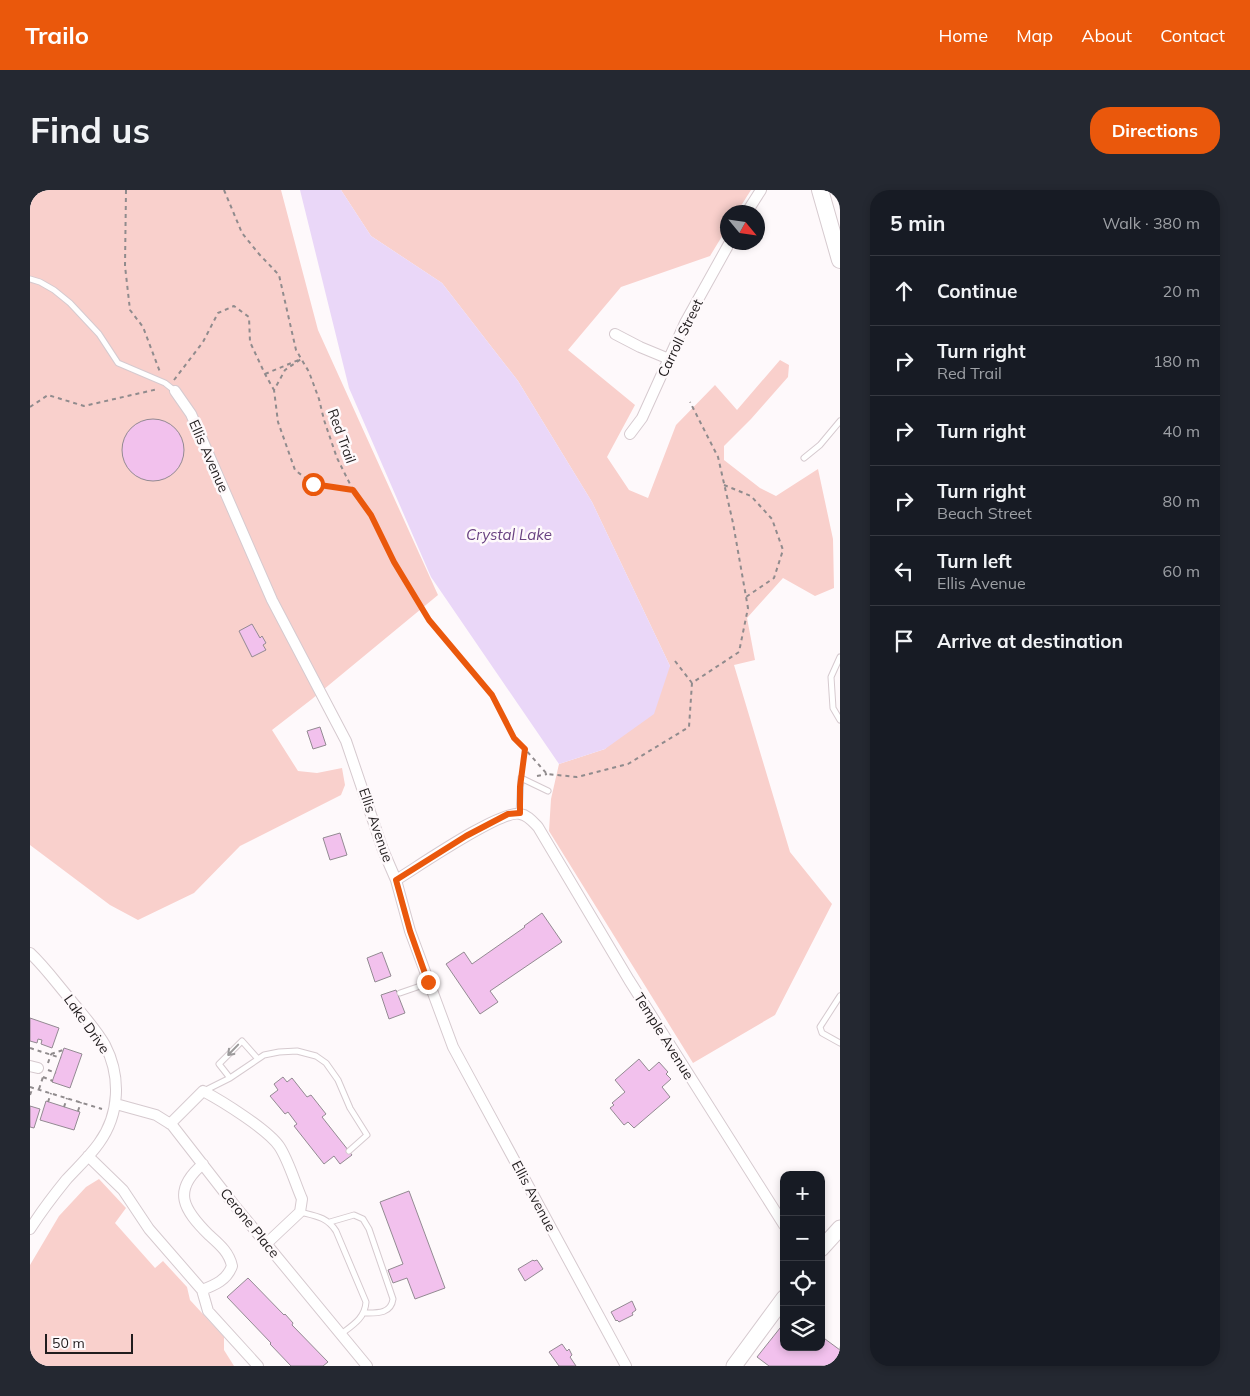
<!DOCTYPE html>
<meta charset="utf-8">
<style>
:root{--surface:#171b24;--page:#242831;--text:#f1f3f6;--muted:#9ea1a6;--line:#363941;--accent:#ea580c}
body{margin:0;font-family:Mulish,sans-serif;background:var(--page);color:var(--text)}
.controls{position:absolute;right:15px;bottom:15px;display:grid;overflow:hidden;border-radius:10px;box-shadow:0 2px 8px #0003}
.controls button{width:45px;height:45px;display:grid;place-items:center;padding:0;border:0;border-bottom:1px solid var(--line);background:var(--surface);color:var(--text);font:25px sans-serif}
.compass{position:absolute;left:690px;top:15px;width:45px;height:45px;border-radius:50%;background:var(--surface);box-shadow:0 2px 8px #0003;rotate:119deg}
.scale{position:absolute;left:15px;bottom:12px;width:88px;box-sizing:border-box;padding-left:5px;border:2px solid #211d1e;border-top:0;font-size:14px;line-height:18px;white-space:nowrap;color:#211d1e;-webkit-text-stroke:4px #fef9fb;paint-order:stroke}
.stop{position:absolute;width:15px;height:15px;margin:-11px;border:4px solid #ea580c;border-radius:50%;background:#fff}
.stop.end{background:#ea580c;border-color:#fff;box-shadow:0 1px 5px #0008}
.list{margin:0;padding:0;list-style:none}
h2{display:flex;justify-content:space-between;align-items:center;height:65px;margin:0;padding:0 20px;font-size:21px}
h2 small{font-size:16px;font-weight:400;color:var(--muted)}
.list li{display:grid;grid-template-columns:32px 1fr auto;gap:15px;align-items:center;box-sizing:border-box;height:70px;padding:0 20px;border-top:1px solid var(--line)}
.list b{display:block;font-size:19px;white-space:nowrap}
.list p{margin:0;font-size:16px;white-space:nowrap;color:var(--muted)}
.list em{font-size:16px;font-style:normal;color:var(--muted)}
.icon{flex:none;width:28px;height:28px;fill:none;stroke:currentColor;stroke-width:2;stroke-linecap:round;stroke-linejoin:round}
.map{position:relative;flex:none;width:810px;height:1176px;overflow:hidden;border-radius:20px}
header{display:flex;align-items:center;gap:30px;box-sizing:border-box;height:70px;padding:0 25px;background:var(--accent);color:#fff}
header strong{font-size:24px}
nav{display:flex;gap:28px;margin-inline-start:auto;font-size:18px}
.intro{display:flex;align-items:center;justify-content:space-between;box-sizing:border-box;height:120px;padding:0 30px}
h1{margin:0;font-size:35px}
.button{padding:12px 22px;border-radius:20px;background:var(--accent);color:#fff;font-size:18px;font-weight:700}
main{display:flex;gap:30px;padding:0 30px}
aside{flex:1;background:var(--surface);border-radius:20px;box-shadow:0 2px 8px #0003}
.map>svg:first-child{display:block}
.green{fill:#f9d0cc}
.water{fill:#ead7f8}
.building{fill:#f2c1ed;stroke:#938a92}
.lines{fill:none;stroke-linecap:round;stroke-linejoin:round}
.lane-casing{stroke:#d6cacf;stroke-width:7}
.street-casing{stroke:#d6cacf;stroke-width:12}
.secondary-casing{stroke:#d6cacf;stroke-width:17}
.primary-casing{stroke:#d6cacf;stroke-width:18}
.path{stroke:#908b8d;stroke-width:2;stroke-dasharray:4 4;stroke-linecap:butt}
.lane{stroke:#fff;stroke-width:5}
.street{stroke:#fff;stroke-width:10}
.secondary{stroke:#fff;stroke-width:15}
.primary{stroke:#fff;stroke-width:16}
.oneway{stroke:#9b999a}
.route{stroke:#ea580c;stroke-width:6}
.labels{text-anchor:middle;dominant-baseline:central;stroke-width:5;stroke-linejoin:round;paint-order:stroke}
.street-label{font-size:14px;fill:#211d1e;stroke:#fef9fb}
.water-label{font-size:15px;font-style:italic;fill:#684181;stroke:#fef9fb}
</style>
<header>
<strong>Trailo</strong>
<nav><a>Home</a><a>Map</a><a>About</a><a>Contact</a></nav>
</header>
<div class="intro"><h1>Find us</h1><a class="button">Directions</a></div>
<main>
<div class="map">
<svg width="810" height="1176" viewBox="0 0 810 1176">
<rect width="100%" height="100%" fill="#fef9fb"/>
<!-- green -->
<path class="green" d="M0,0H251L288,140L408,405L282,509L242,540L268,581L287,583L312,578L315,595L311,605L210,656L164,703L108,730L80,715L0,655Z
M311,0H721L707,22H698L697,38L680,66L591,97L538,160L605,215L577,267L599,300L618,308L646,235L685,195L707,220L750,170L759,175L758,187L721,229L694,256V270L730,298L746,306L788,279L803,349L804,398L785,406L753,388L717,428L725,470L704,475L760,662L802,714L745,825L663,873L519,641L521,609L529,574L575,559L640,476L562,312L488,191L412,93L341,46Z
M69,989L96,1018L85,1033L125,1078L133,1071L157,1097L160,1110L194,1147V1160L204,1176H0V1075L29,1026L56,997Z"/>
<!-- water -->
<path class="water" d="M270,0H311L341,46L412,93L488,191L562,312L640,476L624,524L575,559L529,574L401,387L319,198Z"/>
<!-- building -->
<path class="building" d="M92 260a31 31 0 1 1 62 0a31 31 0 1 1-62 0Z
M222,434L230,448L232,446L236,453L233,455L236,460L222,467L209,441Z
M290,537L296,555L283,559L277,541Z
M310,643L317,665L300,670L293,648Z
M512,723L532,752L460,801L468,812L450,824L416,774L434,762L442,774L495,737L494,736Z
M352,762L361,786L345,792L337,768Z
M366,800L375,823L359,829L351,805Z
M0,828L29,838L22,858L11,854L12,850L8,849L7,853L0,851Z
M34,858L52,864L40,898L22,892Z
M609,869L619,881L629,872L638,882L636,884L641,889L632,897L640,907L604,938L598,932L594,935L580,918L584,915L582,913L595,902L585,890Z
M253,887L257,892L262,888L277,907L281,905L296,924L292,927L322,965L310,974L304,966L294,974L264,936L267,934L258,922L255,924L240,906L248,900L244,894Z
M16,911L50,922L44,940L10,930Z
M0,916L10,919L4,938L0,937Z
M379,1001L415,1098L385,1109L377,1088L363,1093L358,1080L373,1074L350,1012Z
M503,1070L504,1071L507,1070L513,1079L495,1091L488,1079Z
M218,1088L254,1125L255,1124L263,1133L262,1135L298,1172L293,1176H261L240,1154L241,1153L197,1107Z
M602,1111L606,1120L602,1123L603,1125L589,1132L587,1130L586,1131L581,1122Z
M754,1133V1157H791V1146L810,1160V1164L800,1176H739L727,1167Z
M532,1154L537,1161L539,1159L542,1165L540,1167L546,1176H529L519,1162Z"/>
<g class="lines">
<defs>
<path id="lane" d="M0,89L10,92L24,100L40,113L69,144L88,173L135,193L145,201
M774,268L790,255L810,231
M810,467L801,487L803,518L810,530
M489,623L491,588L518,601
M370,803L399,793
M810,806L790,837L792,843L810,853
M200,888L189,874L212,851L228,869
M174,901L200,888L234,865L249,862L267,861L286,866L296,873L308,890L320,918L337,945L319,961
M270,1022C286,1026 297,1027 306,1041L336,1112C335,1128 323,1135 311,1144
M300,1032L324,1025L333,1029L339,1039L363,1109C361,1124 347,1123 335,1123"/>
<path id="street" d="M717,22L731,0
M585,144L610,157L639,169
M145,201L161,224L242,410L316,551L353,660L366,690L380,741L423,857L596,1176
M600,244L612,228L655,133L700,52
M366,690C386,678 471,619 490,624C498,625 503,632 508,637L599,790L754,1035
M0,763C15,777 27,794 40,809C52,824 66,839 75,855C91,886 90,924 69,953C60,966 47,978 36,990C23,1006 11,1022 0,1039
M0,876L8,878
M86,914L126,925L142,935L205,1016L337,1176
M140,934L173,901C192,911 237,939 249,956C258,969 265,993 272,1009L270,1022L236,1054
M58,966L93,1000L119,1039L172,1100L178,1121L228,1176
M172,1100C185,1095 197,1090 202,1076C199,1062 189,1054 179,1045C154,1020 141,1001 173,974"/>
<path id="secondary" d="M791,1059L810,1038
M704,1176L754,1108"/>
<path id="primary" d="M790,0L810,70"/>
</defs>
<!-- lane casing -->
<use href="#lane" class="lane-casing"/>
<!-- street casing -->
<use href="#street" class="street-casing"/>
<!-- secondary casing -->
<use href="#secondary" class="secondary-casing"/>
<!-- primary casing -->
<use href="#primary" class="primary-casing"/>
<!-- path -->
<path class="path" d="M96,0L95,76L100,120L113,137L130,182
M194,0L212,43L229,64L249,85L266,160L279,182L289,209L294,230L307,268L323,300L341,325L364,372L399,430L462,505L484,548L495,559
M235,184L271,169L255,180L244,200L248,232L265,280L283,294L323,300
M144,190L173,152L188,123L204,116L219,127L220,152L235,184L244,200
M0,217L18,205L54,216L128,199
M694,295L721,306L742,329L753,360L744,388L716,407
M645,471L662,493
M492,579L495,559L517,584L547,587L598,574L659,537L662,493L709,462L718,418L703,333L688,267L660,212
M507,586L517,584
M0,858L31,868
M21,864L33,860
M18,873L21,864
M18,880L26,883
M13,887L23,891
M0,897L72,919
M9,899L13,887
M0,905L3,897
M18,912L21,903
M34,917L37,908
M48,921L51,912"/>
<!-- lane -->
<use href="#lane" class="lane"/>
<!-- street -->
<use href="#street" class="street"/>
<!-- secondary -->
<use href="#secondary" class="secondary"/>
<!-- primary -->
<use href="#primary" class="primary"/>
</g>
<!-- one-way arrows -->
<defs><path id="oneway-shaft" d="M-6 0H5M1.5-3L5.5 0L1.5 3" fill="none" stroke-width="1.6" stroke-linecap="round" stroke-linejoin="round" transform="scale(1.25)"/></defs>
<use class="oneway" href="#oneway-shaft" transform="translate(203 860) rotate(134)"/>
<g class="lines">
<!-- route -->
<path class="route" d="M283,294L323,300L341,325L364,372L399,430L462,505L484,548L495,559L490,597V623L478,624L436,646L366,690L380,741L398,792"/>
</g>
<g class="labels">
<!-- street labels -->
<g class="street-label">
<text transform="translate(650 148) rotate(-64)">Carroll Street</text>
<text transform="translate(312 246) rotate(70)">Red Trail</text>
<text transform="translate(179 266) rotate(66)">Ellis Avenue</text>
<text transform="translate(346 635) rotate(71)">Ellis Avenue</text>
<text transform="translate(57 834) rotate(55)">Lake Drive</text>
<text transform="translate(634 846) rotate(58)">Temple Avenue</text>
<text transform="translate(504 1006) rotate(62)">Ellis Avenue</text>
<text transform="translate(220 1033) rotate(51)">Cerone Place</text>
</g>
<!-- water labels -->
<g class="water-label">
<text x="479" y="344">Crystal Lake</text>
</g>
</g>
</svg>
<div class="controls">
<button>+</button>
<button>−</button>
<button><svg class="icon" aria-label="locate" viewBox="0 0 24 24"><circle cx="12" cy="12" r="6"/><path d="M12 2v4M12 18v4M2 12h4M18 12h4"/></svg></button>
<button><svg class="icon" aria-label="layers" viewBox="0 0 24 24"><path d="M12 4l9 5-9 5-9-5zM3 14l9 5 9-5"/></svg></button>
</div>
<svg class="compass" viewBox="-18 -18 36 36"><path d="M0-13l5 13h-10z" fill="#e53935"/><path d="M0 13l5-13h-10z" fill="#9ea1a6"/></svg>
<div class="scale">50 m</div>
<div class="stop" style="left:283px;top:294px"></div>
<div class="stop end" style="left:398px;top:792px"></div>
</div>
<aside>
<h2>5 min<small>Walk · 380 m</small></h2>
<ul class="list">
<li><svg class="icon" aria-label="ahead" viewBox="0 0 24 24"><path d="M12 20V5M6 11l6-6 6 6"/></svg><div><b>Continue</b></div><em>20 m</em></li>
<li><svg class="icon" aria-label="right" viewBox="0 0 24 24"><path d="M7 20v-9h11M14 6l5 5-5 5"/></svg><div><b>Turn right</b><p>Red Trail</p></div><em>180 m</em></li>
<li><svg class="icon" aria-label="right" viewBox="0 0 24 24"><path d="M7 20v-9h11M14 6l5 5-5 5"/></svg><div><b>Turn right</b></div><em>40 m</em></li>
<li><svg class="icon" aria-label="right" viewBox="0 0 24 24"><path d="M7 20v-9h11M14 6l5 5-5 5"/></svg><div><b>Turn right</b><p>Beach Street</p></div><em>80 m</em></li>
<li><svg class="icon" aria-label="left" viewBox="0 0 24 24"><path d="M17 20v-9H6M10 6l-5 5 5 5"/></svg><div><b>Turn left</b><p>Ellis Avenue</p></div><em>60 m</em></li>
<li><svg class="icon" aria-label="arrive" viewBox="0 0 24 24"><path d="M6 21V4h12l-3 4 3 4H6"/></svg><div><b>Arrive at destination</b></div></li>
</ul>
</aside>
</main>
